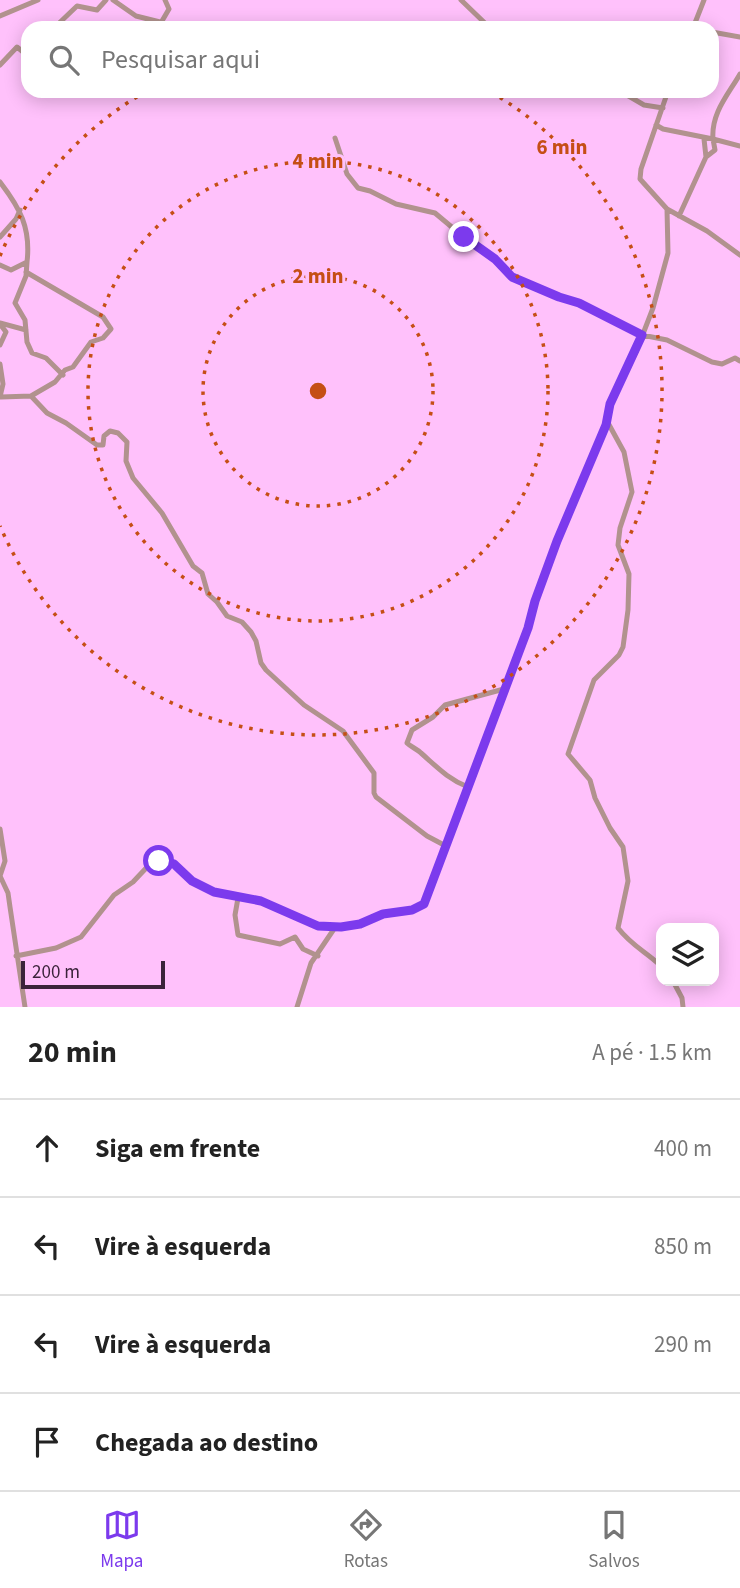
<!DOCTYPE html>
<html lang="pt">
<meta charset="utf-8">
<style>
:root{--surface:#fff;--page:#f2f2f2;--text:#222;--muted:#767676;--line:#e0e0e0;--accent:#7c3aed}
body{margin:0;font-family:"Source Sans 3",sans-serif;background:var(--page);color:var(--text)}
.controls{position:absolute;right:21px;bottom:21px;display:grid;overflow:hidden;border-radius:14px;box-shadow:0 4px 18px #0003}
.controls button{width:63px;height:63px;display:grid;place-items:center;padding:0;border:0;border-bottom:2px solid var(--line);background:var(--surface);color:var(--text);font:35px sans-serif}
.scale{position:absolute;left:21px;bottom:18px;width:144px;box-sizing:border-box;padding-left:7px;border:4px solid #3b233a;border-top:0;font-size:19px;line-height:24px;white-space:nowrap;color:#3b233a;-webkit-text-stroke:5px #ffc1fb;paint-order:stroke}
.stop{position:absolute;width:21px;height:21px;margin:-16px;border:5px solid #7c3aed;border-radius:50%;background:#fff}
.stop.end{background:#7c3aed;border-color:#fff;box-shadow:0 2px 7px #0008}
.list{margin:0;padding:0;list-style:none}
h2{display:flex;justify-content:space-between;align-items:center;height:91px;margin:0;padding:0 28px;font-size:30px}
h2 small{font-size:23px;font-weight:400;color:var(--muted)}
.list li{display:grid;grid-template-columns:46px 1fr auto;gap:21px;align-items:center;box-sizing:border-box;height:98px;padding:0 28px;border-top:2px solid var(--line)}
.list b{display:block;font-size:26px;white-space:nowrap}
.list em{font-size:23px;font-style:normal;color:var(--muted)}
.icon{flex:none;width:38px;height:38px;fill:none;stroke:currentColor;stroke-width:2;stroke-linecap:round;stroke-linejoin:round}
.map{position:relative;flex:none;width:740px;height:1007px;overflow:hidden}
.search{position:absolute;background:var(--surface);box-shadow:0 4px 18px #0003;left:21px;right:21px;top:21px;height:77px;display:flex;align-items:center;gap:18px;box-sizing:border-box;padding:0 24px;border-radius:21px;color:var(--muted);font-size:26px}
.sheet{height:483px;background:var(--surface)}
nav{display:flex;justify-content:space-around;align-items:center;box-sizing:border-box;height:98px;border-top:2px solid var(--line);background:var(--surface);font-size:19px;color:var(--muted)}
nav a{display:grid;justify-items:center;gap:4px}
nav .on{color:var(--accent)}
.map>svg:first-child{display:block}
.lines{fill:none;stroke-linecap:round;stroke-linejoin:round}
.minor{stroke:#b1928e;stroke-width:5}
.route{stroke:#7c3aed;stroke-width:9}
.ring{fill:none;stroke:#c54e15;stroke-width:3.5;stroke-dasharray:3.5 7}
.centre{fill:#c54e15;stroke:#ffc1fb;stroke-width:3.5}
.ring-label{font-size:21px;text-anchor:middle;font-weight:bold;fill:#c54e15;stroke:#ffc1fb;stroke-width:6;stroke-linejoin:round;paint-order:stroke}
</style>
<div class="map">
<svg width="740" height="1007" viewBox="0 0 740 1007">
<rect width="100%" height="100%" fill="#ffc1fb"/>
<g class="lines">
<!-- minor -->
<path class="minor" d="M113,0L136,16L184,28
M461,0L490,28
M0,16L38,0
M162,21L169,9L165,0
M54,28L77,6L97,10L106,0
M693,28L704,0
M712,32L740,37
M0,65L17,47L28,56
M620,91L644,105L663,108
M656,125L663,129L713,139C711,113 728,95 740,74
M335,138L347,174L358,188L370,191L396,204L435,213L472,244L495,259L512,277L559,297L579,303L642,335L667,340L712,362L722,364L735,358L740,361
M704,139L706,157
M0,182C20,208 31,228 27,262L11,270L0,265
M667,209L640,179L641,169L668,91
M679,216L706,157L715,150L713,139L740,146
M0,237L16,219L20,210
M27,262L26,276L15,303L25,320L27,342L32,353L46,358L63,375
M0,323L26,330
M0,324L6,332L0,345
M0,364L3,384L0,397
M31,396L47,413L66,423L97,445H103L104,436L110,431L118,433L127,442L126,461L133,478L162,513L193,566L202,573L208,594L217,602L227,616L242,622L251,632L256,641L261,663L266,670L304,705L343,731L374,773V793L376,797L427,836L444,845
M1,397L31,396L55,382L65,370L73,367L91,342L103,338L111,329L103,317L26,272
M607,421L624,452L632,492L620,528L618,545L629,574L628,610L623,647L619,655L594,680L568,754L590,780L595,798L610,828L623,847L628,881L618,928C632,946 645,951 661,966
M468,787C448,779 437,767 421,753C417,749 411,747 407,743L412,730L433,717L445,705L504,689
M0,829L5,861L0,876L8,893L10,907L25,1007
M238,898L235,915L238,935L280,944L295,937L303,949L318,956
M16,956L56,948L81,937L114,895L133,882L149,865L159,861L174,864L192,881L214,892L261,901L318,926L337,927
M673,981L682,998L683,1007
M297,1007L311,963L334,929L360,924L383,914L412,910L424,904L528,628L535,601L557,541L606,425L610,404L636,352L653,308L668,253L667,209L707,231L740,255"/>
</g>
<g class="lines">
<!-- route -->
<path class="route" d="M159,861L174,864L192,881L214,892L261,901L318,926L341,927L360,924L383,914L412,910L424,904L528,628L535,601L557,541L606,425L610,404L642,335L579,303L559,297L512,277L495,259L464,237"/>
</g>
<!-- distance rings -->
<g class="ring">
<circle cx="318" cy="391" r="115"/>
<circle cx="318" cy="391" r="230"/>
<path d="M0 256A345 345 0 0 1 145 92M491 92A345 345 0 1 1 0 526"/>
</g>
<circle cx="318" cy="391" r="10" class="centre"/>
<g class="ring-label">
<text x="562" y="154">6 min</text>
<text x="318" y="168">4 min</text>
<text x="318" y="283">2 min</text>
</g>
</svg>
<div class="controls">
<button><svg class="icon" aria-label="layers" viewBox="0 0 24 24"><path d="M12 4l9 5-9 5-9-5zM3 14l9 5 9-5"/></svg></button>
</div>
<div class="scale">200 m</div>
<div class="stop" style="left:159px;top:861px"></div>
<div class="stop end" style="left:464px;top:237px"></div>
<div class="search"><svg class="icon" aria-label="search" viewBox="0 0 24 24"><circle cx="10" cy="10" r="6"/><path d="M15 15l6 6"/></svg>Pesquisar aqui</div>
</div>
<section class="sheet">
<h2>20 min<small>A pé · 1.5 km</small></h2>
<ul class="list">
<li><svg class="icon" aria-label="ahead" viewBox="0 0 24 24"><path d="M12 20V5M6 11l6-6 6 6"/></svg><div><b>Siga em frente</b></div><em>400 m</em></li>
<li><svg class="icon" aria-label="left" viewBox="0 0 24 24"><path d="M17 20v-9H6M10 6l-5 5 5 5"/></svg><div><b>Vire à esquerda</b></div><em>850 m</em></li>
<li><svg class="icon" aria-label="left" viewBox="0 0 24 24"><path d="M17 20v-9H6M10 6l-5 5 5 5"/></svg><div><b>Vire à esquerda</b></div><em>290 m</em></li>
<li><svg class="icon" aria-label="arrive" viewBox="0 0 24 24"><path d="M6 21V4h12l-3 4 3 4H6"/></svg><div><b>Chegada ao destino</b></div></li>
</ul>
</section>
<nav>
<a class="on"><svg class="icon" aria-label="map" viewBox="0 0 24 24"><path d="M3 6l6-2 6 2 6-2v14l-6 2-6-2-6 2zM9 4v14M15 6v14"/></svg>Mapa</a>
<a><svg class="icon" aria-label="directions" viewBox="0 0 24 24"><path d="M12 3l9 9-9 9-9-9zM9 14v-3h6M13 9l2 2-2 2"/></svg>Rotas</a>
<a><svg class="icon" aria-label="saved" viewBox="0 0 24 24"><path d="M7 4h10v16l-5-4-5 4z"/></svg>Salvos</a>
</nav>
